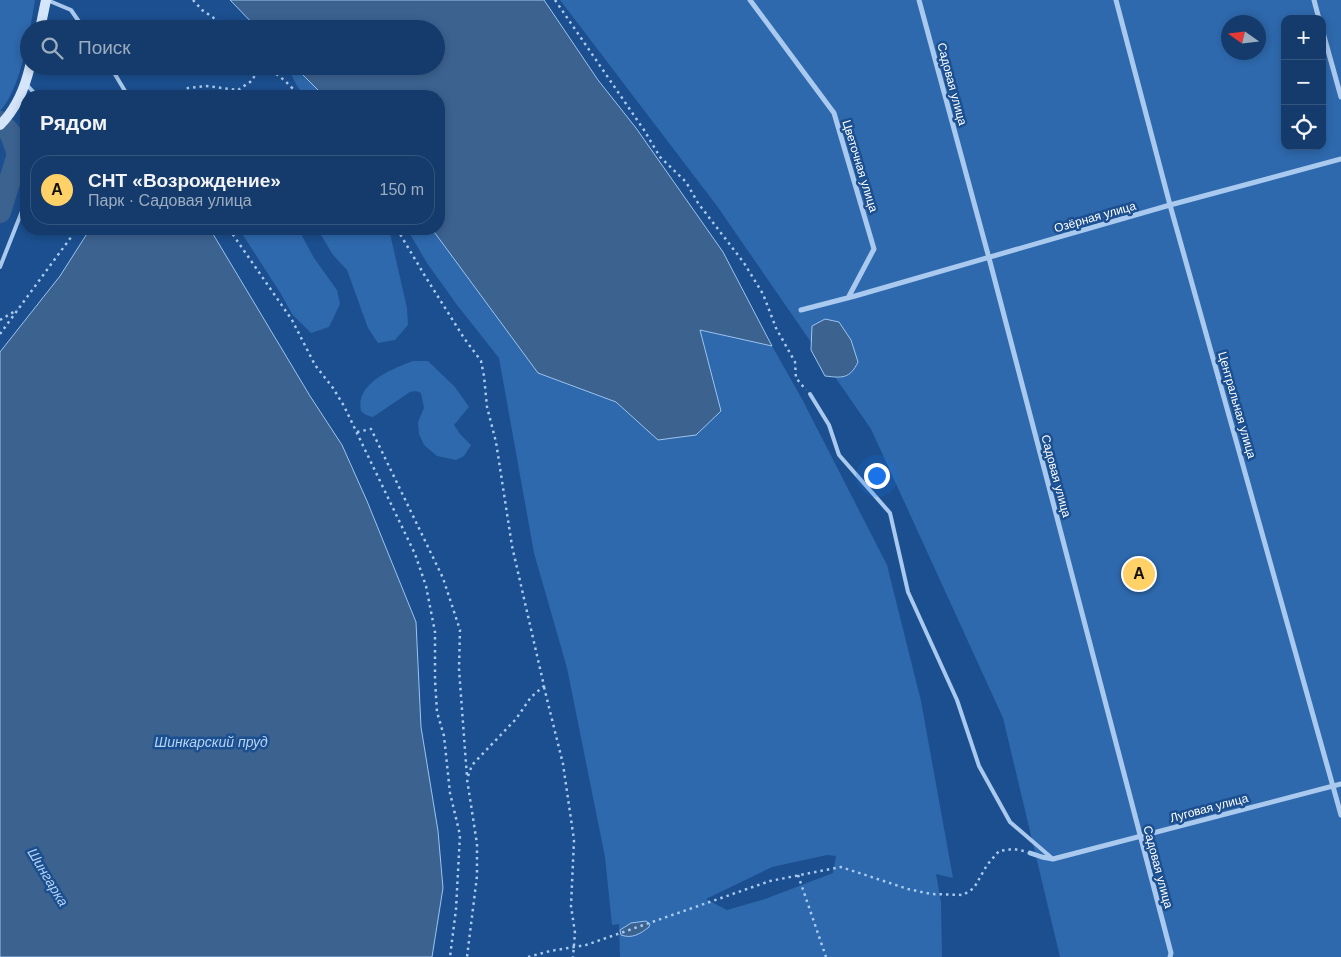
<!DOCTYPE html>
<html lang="ru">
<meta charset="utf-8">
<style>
:root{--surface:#143b6b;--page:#1d4271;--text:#f1f3f6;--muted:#9dadc1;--line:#33557e;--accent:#ffd166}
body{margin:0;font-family:Helvetica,sans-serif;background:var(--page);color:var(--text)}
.controls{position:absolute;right:15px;top:15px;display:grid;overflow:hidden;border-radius:10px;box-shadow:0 2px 8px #0003}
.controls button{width:45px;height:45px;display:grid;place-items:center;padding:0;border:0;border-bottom:1px solid var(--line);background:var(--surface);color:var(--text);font:25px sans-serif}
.compass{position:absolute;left:1221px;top:15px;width:45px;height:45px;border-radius:50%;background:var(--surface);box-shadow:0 2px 8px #0003;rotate:284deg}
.you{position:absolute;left:876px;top:475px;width:18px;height:18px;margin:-12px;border:4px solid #fff;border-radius:50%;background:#1a73e8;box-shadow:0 0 0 8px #1a73e833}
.badge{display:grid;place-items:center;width:32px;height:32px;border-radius:50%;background:var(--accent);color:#111;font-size:16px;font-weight:700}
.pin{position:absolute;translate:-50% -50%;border:2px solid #fff;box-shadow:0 1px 5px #0006}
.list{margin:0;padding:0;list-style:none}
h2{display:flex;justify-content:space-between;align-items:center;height:65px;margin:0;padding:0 20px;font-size:21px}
h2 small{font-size:16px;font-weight:400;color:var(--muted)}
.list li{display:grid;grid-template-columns:32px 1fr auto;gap:15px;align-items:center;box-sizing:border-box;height:70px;margin:0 10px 10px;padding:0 10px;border:1px solid var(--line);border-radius:20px}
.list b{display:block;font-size:19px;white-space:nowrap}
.list p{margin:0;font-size:16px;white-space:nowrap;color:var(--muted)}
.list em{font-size:16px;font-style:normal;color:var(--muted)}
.icon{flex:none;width:28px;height:28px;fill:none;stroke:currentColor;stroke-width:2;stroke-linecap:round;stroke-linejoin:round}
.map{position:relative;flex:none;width:1341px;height:957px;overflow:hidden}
.search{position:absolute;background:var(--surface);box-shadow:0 2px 8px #0003;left:20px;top:20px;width:425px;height:55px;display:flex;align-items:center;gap:12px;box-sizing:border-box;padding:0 18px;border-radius:28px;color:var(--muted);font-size:19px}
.panel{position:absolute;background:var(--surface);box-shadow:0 2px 8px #0003;left:20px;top:90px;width:425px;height:145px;border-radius:20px}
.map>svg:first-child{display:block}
.green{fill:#2e69ad;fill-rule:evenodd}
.water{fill:#3c6290;stroke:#9cc4f0}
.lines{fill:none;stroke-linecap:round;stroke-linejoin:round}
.river{stroke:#3c6290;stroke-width:22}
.path{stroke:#a9c9ee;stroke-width:2.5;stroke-dasharray:2.5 4;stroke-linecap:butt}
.lane{stroke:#a9c9ee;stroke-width:4}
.street{stroke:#a9c9ee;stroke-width:5}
.secondary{stroke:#d6e6fa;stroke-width:10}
.labels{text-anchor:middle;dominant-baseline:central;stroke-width:5;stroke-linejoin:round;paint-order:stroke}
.street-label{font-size:12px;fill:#fff;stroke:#1b4f8f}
.water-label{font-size:14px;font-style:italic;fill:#b5d3f5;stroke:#1b4f8f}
</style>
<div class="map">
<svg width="1341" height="957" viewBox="0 0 1341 957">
<rect width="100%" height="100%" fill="#1b4f8f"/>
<!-- green -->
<path class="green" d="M0,0H35C30,30 21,89 0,111Z
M560,0H1341V957H1060L1003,718L871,429L717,206ZM1285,19H1322V146H1285ZM1228,22H1258V52H1228Z
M287,66H294L324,96H305L297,86Z
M239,229H303L301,234L314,258L337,290L340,304L329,327L311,333L292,314L281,294Z
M315,229H389L407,308L408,325L395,340L378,343L368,328L347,270L333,255L318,230Z
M407,229H432L538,373L616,402L658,440L700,330L772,346L802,399L887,565L921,701L953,878L936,874L941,902L942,957H620L619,924L612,925L605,857L567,668L534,553L499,358L457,305L427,263ZM827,855L836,856L833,873L765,899L727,910L706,899L772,867Z
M413,361H428L455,387L469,407L454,425L460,434L471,445L464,456L456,460L437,456L424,445L419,434L418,422L424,408L421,393L416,391L410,392L373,417L366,415L361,411C355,383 392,369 413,361Z"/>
<!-- water -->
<path class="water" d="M230,0H544L598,80L636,128L723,252L772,346L700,330L721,411L696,435L658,440L616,402L538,373L432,229H439V96H324L294,66H436V29H258Z
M90,229H210L310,396L342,445L367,501L416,622L421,727L438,831L443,888L432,957H0V352L60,276Z
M825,319L839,322L851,340L858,362C850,379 842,378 825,376L811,350L812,326Z
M646,921L650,924L649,927C640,934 632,939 621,935L620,930L631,923Z"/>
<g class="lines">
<!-- river -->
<path class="river" d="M0,122L11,134L18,154L0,212"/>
<!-- path -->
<path class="path" d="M193,0L202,10L230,29
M555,0L644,130L660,157L686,182L698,203L744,263L763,294L776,328L795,362L796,378L806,390
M176,96L188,88L206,86L238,90L253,80L257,67C275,68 288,84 300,96
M229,229L292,320L315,365L333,388L344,406L415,554L426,586L435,632V680L437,712L444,736L450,793L460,835L456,909L450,957
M397,229L425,276L464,338L481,361L484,376L487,407L496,442L512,546L544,686L531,697L516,719L472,765L467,779L477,844V876L467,957
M0,320L17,310
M0,334L77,229
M357,432L371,429L443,578L460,630L459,669L467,777
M544,687L563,764L574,840L571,906L575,933L573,957
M798,875L826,957
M528,957L550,951L586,945L770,881L841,867L908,889L931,894L963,895L974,888L987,865L999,851L1013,849L1024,851"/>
<!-- lane -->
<path class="lane" d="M47,0L71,10L84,29
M110,66L128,96
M26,84L37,96
M0,267L26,201
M810,394L829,425L839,455L890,513L908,592L957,700L979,766L1010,822L1053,859"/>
<!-- street -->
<path class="street" d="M750,0L834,113L874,249L848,298
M919,0L989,258L1171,953L1170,957
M1116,0L1170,205L1341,815
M1314,0L1319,19
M1322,29L1341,97
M801,310L855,296L1170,205L1341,159
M1030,853L1042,857L1053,859L1341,784"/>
<!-- secondary -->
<path class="secondary" d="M40,29L46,0
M0,125C16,109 25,88 30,66"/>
</g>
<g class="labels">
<!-- street labels -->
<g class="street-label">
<text transform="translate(952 84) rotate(75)">Садовая улица</text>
<text transform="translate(860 166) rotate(73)">Цветочная улица</text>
<text transform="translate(1095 217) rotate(-16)">Озёрная улица</text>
<text transform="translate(1237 405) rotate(74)">Центральная улица</text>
<text transform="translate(1056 476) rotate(75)">Садовая улица</text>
<text transform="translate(1209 808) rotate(-15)">Луговая улица</text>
<text transform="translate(1158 867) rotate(75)">Садовая улица</text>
</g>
<!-- water labels -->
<g class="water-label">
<text x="211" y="742">Шинкарский пруд</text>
<text transform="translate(48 877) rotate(59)">Шингарка</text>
</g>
</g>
</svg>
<div class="controls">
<button>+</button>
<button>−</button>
<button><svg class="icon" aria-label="locate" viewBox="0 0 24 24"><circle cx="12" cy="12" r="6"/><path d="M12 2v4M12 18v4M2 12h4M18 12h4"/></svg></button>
</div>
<svg class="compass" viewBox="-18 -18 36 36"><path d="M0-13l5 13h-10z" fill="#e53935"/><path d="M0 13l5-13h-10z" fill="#9dadc1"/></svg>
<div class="you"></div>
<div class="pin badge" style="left:1139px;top:574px">A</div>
<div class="search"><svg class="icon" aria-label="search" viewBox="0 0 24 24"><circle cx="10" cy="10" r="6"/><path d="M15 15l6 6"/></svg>Поиск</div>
<section class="panel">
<h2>Рядом<small></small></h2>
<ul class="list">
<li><span class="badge">A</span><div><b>СНТ «Возрождение»</b><p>Парк · Садовая улица</p></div><em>150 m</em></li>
</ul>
</section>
</div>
